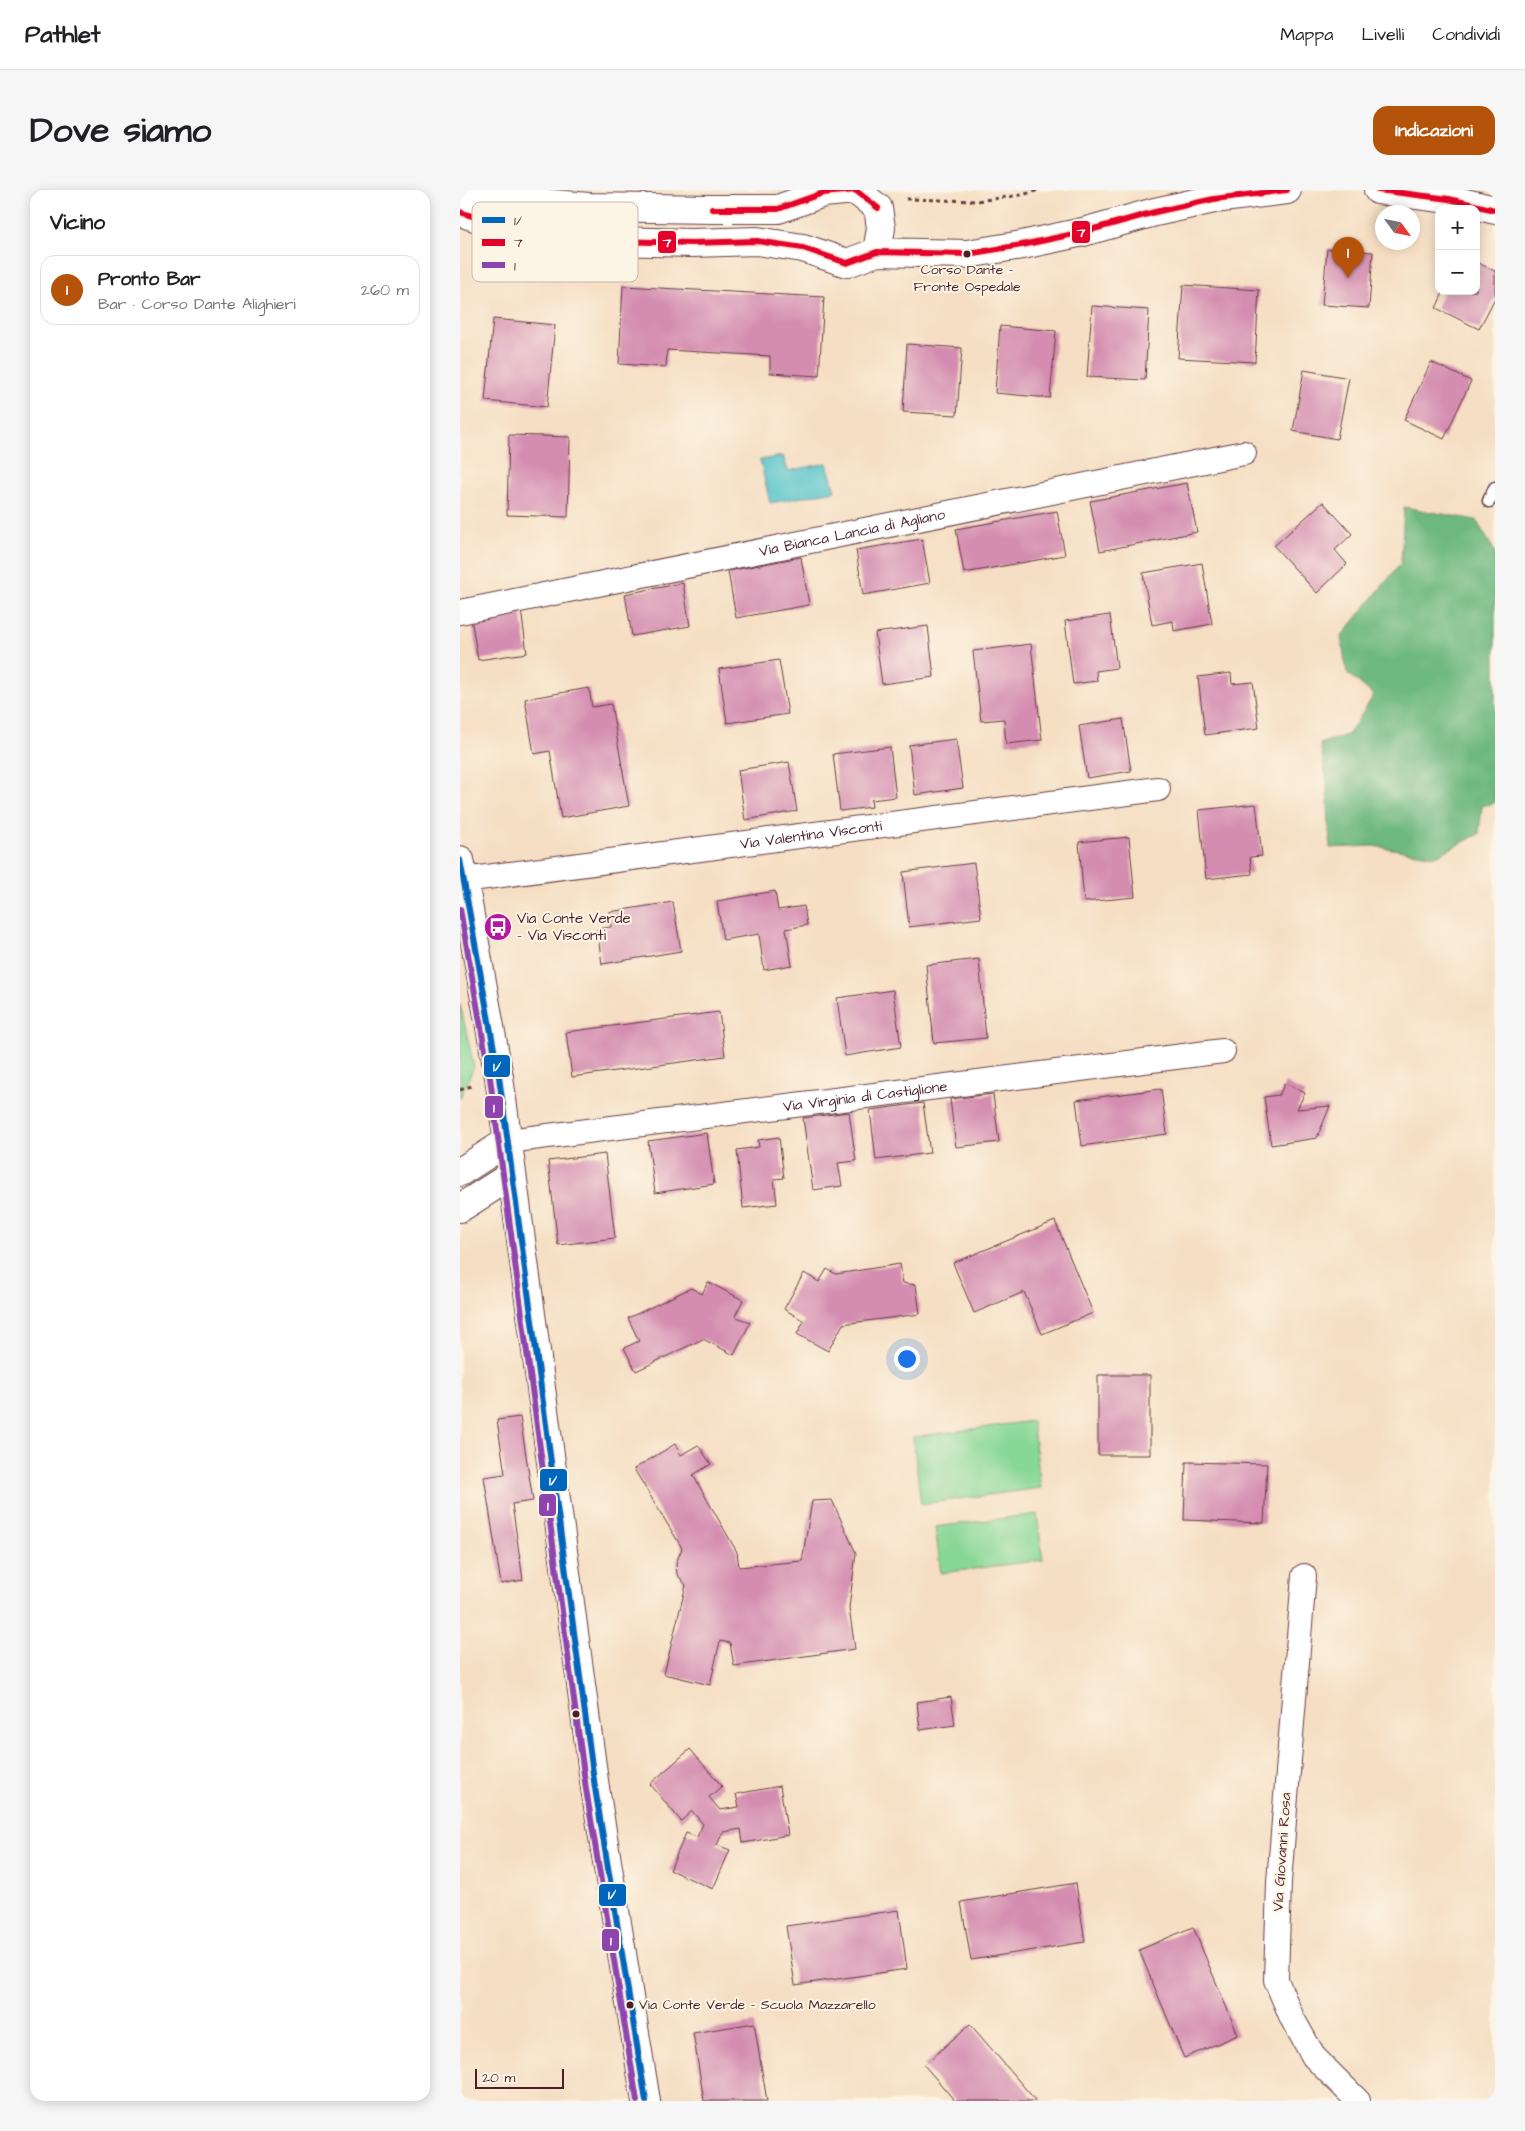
<!DOCTYPE html>
<html lang="it">
<meta charset="utf-8">
<style>
:root{--surface:#fff;--page:#f6f6f6;--text:#202124;--muted:#757577;--line:#e0e0e0;--accent:#b45309}
body{margin:0;font-family:"Architects Daughter",sans-serif;background:var(--page);color:var(--text)}
.controls{position:absolute;right:15px;top:15px;display:grid;overflow:hidden;border-radius:10px;box-shadow:0 2px 12px #0003}
.controls button{width:45px;height:45px;display:grid;place-items:center;padding:0;border:0;border-bottom:1px solid var(--line);background:var(--surface);color:var(--text);font:25px sans-serif}
.compass{position:absolute;left:915px;top:15px;width:45px;height:45px;border-radius:50%;background:var(--surface);box-shadow:0 2px 12px #0003;rotate:123deg}
.scale{position:absolute;left:15px;bottom:12px;width:89px;box-sizing:border-box;padding-left:5px;border:2px solid #4a1f2b;border-top:0;font-size:14px;line-height:18px;white-space:nowrap;color:#4a1f2b;-webkit-text-stroke:4px #fcf5e5;paint-order:stroke}
.you{position:absolute;left:446px;top:1168px;width:18px;height:18px;margin:-12px;border:4px solid #fff;border-radius:50%;background:#1a73e8;box-shadow:0 0 0 8px #1a73e833}
.badge{display:grid;place-items:center;width:32px;height:32px;border-radius:50%;background:var(--accent);color:#fff;font-size:16px;font-weight:700}
.pin{position:absolute;translate:-50% -41px;filter:drop-shadow(0 1px 2px #0008)}
.pin::after{content:'';position:absolute;top:26px;width:18px;height:15px;background:inherit;clip-path:polygon(0 0,100% 0,50% 100%)}
.list{margin:0;padding:0;list-style:none}
h2{display:flex;justify-content:space-between;align-items:center;height:65px;margin:0;padding:0 20px;font-size:21px}
h2 small{font-size:16px;font-weight:400;color:var(--muted)}
.list li{display:grid;grid-template-columns:32px 1fr auto;gap:15px;align-items:center;box-sizing:border-box;height:70px;margin:0 10px 10px;padding:0 10px;border:1px solid var(--line);border-radius:15px}
.list b{display:block;font-size:19px;white-space:nowrap}
.list p{margin:0;font-size:16px;white-space:nowrap;color:var(--muted)}
.list em{font-size:16px;font-style:normal;color:var(--muted)}
.map{position:relative;flex:none;width:1035px;height:1911px;overflow:hidden;border-radius:15px}
header{display:flex;align-items:center;gap:30px;box-sizing:border-box;height:70px;padding:0 25px;background:var(--surface);border-bottom:1px solid var(--line)}
header strong{font-size:24px}
nav{display:flex;gap:28px;margin-inline-start:auto;font-size:18px}
.intro{display:flex;align-items:center;justify-content:space-between;box-sizing:border-box;height:120px;padding:0 30px}
h1{margin:0;font-size:35px}
.button{padding:12px 22px;border-radius:15px;background:var(--accent);color:#fff;font-size:18px;font-weight:700}
main{display:flex;gap:30px;padding:0 30px}
aside{flex:1;background:var(--surface);border-radius:15px;box-shadow:0 2px 12px #0003}
.map>svg:first-child{display:block}
.green{fill:#87d796;stroke:#687b60}
.forest{fill:#6db87f;stroke:#5c6c55}
.water{fill:#57c4cb;stroke:#50727b}
.building{fill:#d48db0}
.lines{fill:none;stroke-linecap:round;stroke-linejoin:round}
.service-casing{stroke:#643c42;stroke-width:15}
.minor-casing{stroke:#643c42;stroke-width:26}
.tertiary-casing{stroke:#643c42;stroke-width:30}
.path{stroke:#643c42;stroke-width:3;stroke-dasharray:4 4;stroke-linecap:butt}
.service{stroke:#fff;stroke-width:12}
.minor{stroke:#fff;stroke-width:24}
.tertiary{stroke:#fff;stroke-width:28}
.bus-1-casing{stroke:#fcf5e5;stroke-width:10}
.bus-2-casing{stroke:#fcf5e5;stroke-width:10}
.bus-3-casing{stroke:#fcf5e5;stroke-width:10}
.bus-1{stroke:#0065bd;stroke-width:6}
.bus-2{stroke:#e4002b;stroke-width:6}
.bus-3{stroke:#8e44ad;stroke-width:6}
.bus-dot{fill:#4a1f2b;stroke:#fcf5e5;stroke-width:2}
.labels{text-anchor:middle;dominant-baseline:central;stroke-width:4;stroke-linejoin:round;paint-order:stroke}
.bus-label{font-size:14px;fill:#4a1f2b;stroke:#fcf5e5}
.street-label{font-size:15px;fill:#4a1f2b;stroke:#fcf5e5}
.poi-label{font-size:15px;fill:#4a1f2b;stroke:#fcf5e5;text-anchor:start}
.key{fill:#fcf5e5;stroke:#c7b5ad;stroke-width:1}
.key-label{font-size:14px;fill:#4a1f2b}
.line-badge{stroke:#fcf5e5;stroke-width:2}
.badge-label{font-size:14px;text-anchor:middle;font-weight:bold;fill:#fff}
</style>
<header>
<strong>Pathlet</strong>
<nav><a>Mappa</a><a>Livelli</a><a>Condividi</a></nav>
</header>
<div class="intro"><h1>Dove siamo</h1><a class="button">Indicazioni</a></div>
<main>
<aside>
<h2>Vicino<small></small></h2>
<ul class="list">
<li><span class="badge">1</span><div><b>Pronto Bar</b><p>Bar · Corso Dante Alighieri</p></div><em>260 m</em></li>
</ul>
</aside>
<div class="map">
<svg width="1035" height="1911" viewBox="0 0 1035 1911">
<rect width="100%" height="100%" fill="#fcf5e5"/>
<filter id="ink" filterUnits="userSpaceOnUse"><feTurbulence type="fractalNoise" baseFrequency=".02" numOctaves="2"/><feDisplacementMap in="SourceGraphic" scale="10" xChannelSelector="R" yChannelSelector="G"/><feConvolveMatrix kernelMatrix="1 2 1 2 8 2 1 2 1" color-interpolation-filters="sRGB"/></filter>
<filter id="wash" filterUnits="userSpaceOnUse"><feTurbulence type="fractalNoise" baseFrequency=".0096" numOctaves="4" result="noise"/><feDisplacementMap in="SourceGraphic" scale="20" xChannelSelector="R" yChannelSelector="G"/><feGaussianBlur stdDeviation="1.12" result="paint"/><feColorMatrix in="noise" values="0 0 0 0 0 0 0 0 0 0 0 0 0 0 0 0 0 1.4 0 .05"/><feComposite in="paint" operator="in"/></filter>
<g filter="url(#wash)">
<rect width="100%" height="100%" fill="#f5dec3"/>
<!-- green -->
<path class="green" d="M0,813L14,877L0,908Z
M572,1231L581,1298L461,1314L453,1247Z
M577,1324L583,1370L481,1383L475,1337Z"/>
<!-- forest -->
<path class="forest" d="M944,317L1016,330L1035,362V613L1022,616L1019,644L976,666L913,656L870,658L867,591L860,554L889,544L914,505L887,483L881,447L941,373Z"/>
<!-- water -->
<path class="water" d="M323,266L328,281L367,273L375,301L310,313L300,270Z"/>
<g id="blocks">
<!-- building -->
<path class="building" d="M867,59L913,62L909,118L862,115Z
M1016,72L1035,81V108L1019,139L976,118L984,101H1016Z
M723,95L799,100L795,172L718,168Z
M163,96L364,107L359,186L310,183V166L207,160L206,177L159,174Z
M632,116L689,120L685,190L627,187Z
M33,129L95,135L87,217L25,211Z
M540,136L596,141L590,208L535,203Z
M447,154L502,158L497,225L443,222Z
M971,172L1011,191L984,249L944,230Z
M844,180L889,188L877,249L833,241Z
M49,245L110,247L108,327L47,325Z
M727,293L737,342L640,361L630,311Z
M863,312L892,344L875,360L887,374L857,403L814,356Z
M597,321L605,365L504,383L496,339Z
M462,349L470,393L403,405L396,360Z
M341,367L349,415L276,428L268,381Z
M742,373L752,434L714,441L713,431L692,435L683,383Z
M223,393L230,436L172,446L165,404Z
M61,420L67,463L18,470L11,428Z
M650,425L657,478L636,481L637,491L613,494L605,431Z
M468,436L474,487L422,494L415,443Z
M571,454L582,550L546,554L544,529L521,531L513,461Z
M319,470L328,524L267,533L259,479Z
M771,483L772,494L793,492L799,538L745,545L738,487Z
M129,498L132,517L151,514L169,616L101,628L90,561L74,564L65,509Z
M663,529L671,581L627,588L619,536Z
M496,549L503,598L455,605L449,555Z
M430,557L436,607L411,610L412,617L380,621L373,564Z
M329,572L337,621L285,630L278,580Z
M796,614L802,666L790,667L792,684L746,689L739,620Z
M669,647L675,707L624,712L619,652Z
M514,673L521,728L449,737L443,682Z
M315,701L318,720L344,716L347,735L326,739L332,775L304,780L299,744L263,750L257,711Z
M213,712L221,761L142,774L137,739L151,737L149,722Z
M519,769L526,848L474,853L466,775Z
M433,800L441,857L385,866L377,808Z
M259,822L265,866L112,887L106,842Z
M825,893L845,903L837,919L870,916L857,948L811,955L804,907L819,905Z
M701,899L707,944L622,956L616,910Z
M533,904L539,952L496,957L490,909Z
M463,913L470,963L416,970L410,920Z
M389,922L396,971L378,973L382,996L353,1000L343,928Z
M247,943L254,994L195,1003L188,951Z
M319,947L324,988L314,989L317,1014L283,1018L277,960L299,957L298,950Z
M145,964L155,1048L98,1055L88,971Z
M595,1031L633,1123L582,1144L564,1102L514,1123L493,1073Z
M440,1074L443,1093L456,1095L460,1124L383,1134L368,1161L337,1144L344,1131L324,1119L344,1083L359,1092L367,1079L376,1084Z
M248,1092L283,1110L275,1126L290,1133L274,1165L243,1149L176,1181L164,1158L179,1151L168,1128L231,1098L242,1104Z
M638,1185H690V1265H638Z
M60,1227L73,1311L52,1314L63,1390L41,1394L24,1287L45,1284L37,1230Z
M215,1254L221,1265L238,1255L251,1274L233,1285L277,1362L279,1377L342,1371L352,1311L372,1310L396,1363L389,1418L395,1459L274,1476L270,1453L260,1451L250,1495L204,1484L226,1395L217,1384L216,1373L222,1358L174,1279Z
M726,1272L807,1274L804,1333L724,1330Z
M491,1507L495,1535L460,1540L457,1512Z
M230,1559L262,1596L249,1607L260,1620L279,1617L276,1604L320,1596L328,1645L283,1653L281,1639L263,1642L257,1655L270,1660L253,1699L210,1680L226,1643L237,1647L243,1634L232,1621L221,1631L190,1594Z
M616,1693L625,1752L511,1770L501,1712Z
M439,1720L447,1779L335,1795L326,1736Z
M733,1737L778,1845L724,1868L679,1760Z
M294,1833L307,1911H244L233,1843Z
M510,1834L576,1911H495L464,1875Z"/>
</g>
</g>
<g filter="url(#ink)">
<use href="#blocks" fill-opacity="0" stroke="#643c42" stroke-width="1"/>
<g class="lines">
<defs>
<path id="service" d="M1029,311L1035,298"/>
<g id="minor">
<path id="s1" d="M0,422L784,263"/>
<path id="s2" d="M4,690L698,599"/>
<path id="s3" d="M48,951L763,861"/>
<path d="M844,1386L819,1692L816,1790L832,1828L854,1867L898,1911"/>
</g>
<path id="tertiary" d="M2,0L23,7L81,13L129,17L252,19H318L363,3L395,0L418,18L421,38L417,62
M918,0L989,9L1035,20
M0,22L50,39L98,46L154,51L232,53L297,51L343,58L387,73L417,62L507,64L562,55L623,42L695,22L754,9L827,0
M0,670L39,887L135,1598L186,1911
M0,982L48,951
M0,1018L52,985"/>
</defs>
<!-- service casing -->
<use href="#service" class="service-casing"/>
<!-- minor casing -->
<use href="#minor" class="minor-casing"/>
<!-- tertiary casing -->
<use href="#tertiary" class="tertiary-casing"/>
<!-- path -->
<path class="path" d="M446,9L516,11L562,5L579,0
M0,900L11,896"/>
<!-- service -->
<use href="#service" class="service"/>
<!-- minor -->
<use href="#minor" class="minor"/>
<!-- tertiary -->
<use href="#tertiary" class="tertiary"/>
<defs>
<path id="bus-1" d="M0,670L39,887L135,1598L186,1911"/>
<path id="bus-2" d="M918,0L989,9L1035,20
M252,19H318L363,3L395,0L418,18
M0,22L50,39L98,46L154,51L232,53L297,51L343,58L387,73L417,62L507,64L562,55L623,42L695,22L754,9L827,0"/>
<path id="bus-3" d="M0,719L30,888L126,1599L177,1911"/>
</defs>
<!-- bus-1 casing -->
<use href="#bus-1" class="bus-1-casing"/>
<!-- bus-2 casing -->
<use href="#bus-2" class="bus-2-casing"/>
<!-- bus-3 casing -->
<use href="#bus-3" class="bus-3-casing"/>
<!-- bus-1 -->
<use href="#bus-1" class="bus-1"/>
<!-- bus-2 -->
<use href="#bus-2" class="bus-2"/>
<!-- bus-3 -->
<use href="#bus-3" class="bus-3"/>
</g>
</g>
<!-- icons -->
<defs>
<symbol id="bus-disc" viewBox="-11 -11 22 22"><circle r="9.5" fill="#b5179e" stroke="#fcf5e5"/><path d="M-5-6H5V4H4V6H2V4H-2V6H-4V4H-5ZM-3.5-4V0h7V-4ZM-3.5 1.2v1.5H-2V1.2ZM2 1.2v1.5H3.5V1.2Z" fill="#fff"/></symbol>
</defs>
<g fill-rule="evenodd">
<use href="#bus-disc" x="22" y="721" width="32" height="32"/>
</g>
<!-- markers -->
<g class="bus-dot">
<circle cx="507" cy="64" r="4.5"/>
<circle cx="116" cy="1524" r="4.5"/>
<circle cx="170" cy="1815" r="4.5"/>
</g>
<g class="labels">
<!-- bus labels -->
<g class="bus-label">
<text x="507" y="80">Corso Dante –<tspan x="507" dy="17">Fronte Ospedale</tspan></text>
<text x="179" y="1815" text-anchor="start">Via Conte Verde – Scuola Mazzarello</text>
</g>
<!-- street labels -->
<g class="street-label">
<text stroke="none"><textPath href="#s1" startOffset="400">Via Bianca Lancia di Agliano</textPath></text>
<text stroke="none"><textPath href="#s2" startOffset="350">Via Valentina Visconti</textPath></text>
<text stroke="none"><textPath href="#s3" startOffset="360">Via Virginia di Castiglione</textPath></text>
<text transform="translate(822 1662) rotate(-86)">Via Giovanni Rosa</text>
</g>
<!-- poi labels -->
<g class="poi-label">
<text x="57" y="728">Via Conte Verde<tspan x="57" dy="17">– Via Visconti</tspan></text>
</g>
</g>
<!-- legend -->
<rect x="12" y="12" width="166" height="80" rx="8" class="key"/>
<rect x="22" y="27" width="23" height="6" fill="#0065bd"/>
<rect x="22" y="49" width="23" height="7" fill="#e4002b"/>
<rect x="22" y="72" width="23" height="6" fill="#8e44ad"/>
<g class="key-label">
<text x="54" y="35">1/</text>
<text x="54" y="57">7</text>
<text x="54" y="80">1</text>
</g>
<g class="line-badge">
<rect x="611" y="30" width="20" height="24" rx="5" fill="#e4002b"/>
<rect x="197" y="40" width="20" height="24" rx="5" fill="#e4002b"/>
<rect x="23" y="864" width="28" height="24" rx="5" fill="#0065bd"/>
<rect x="24" y="905" width="20" height="24" rx="5" fill="#8e44ad"/>
<rect x="79" y="1278" width="29" height="24" rx="5" fill="#0065bd"/>
<rect x="78" y="1303" width="19" height="24" rx="5" fill="#8e44ad"/>
<rect x="138" y="1693" width="29" height="24" rx="5" fill="#0065bd"/>
<rect x="141" y="1738" width="19" height="24" rx="5" fill="#8e44ad"/>
</g>
<g class="badge-label">
<text x="621" y="47">7</text>
<text x="207" y="57">7</text>
<text x="37" y="881">1/</text>
<text x="34" y="922">1</text>
<text x="93" y="1295">1/</text>
<text x="88" y="1320">1</text>
<text x="152" y="1709">1/</text>
<text x="151" y="1755">1</text>
</g>
</svg>
<div class="controls">
<button>+</button>
<button>−</button>
</div>
<svg class="compass" viewBox="-18 -18 36 36"><path d="M0-13l5 13h-10z" fill="#e53935"/><path d="M0 13l5-13h-10z" fill="#757577"/></svg>
<div class="scale">20 m</div>
<div class="you"></div>
<div class="pin badge" style="left:888px;top:88px">1</div>
</div>
</main>
